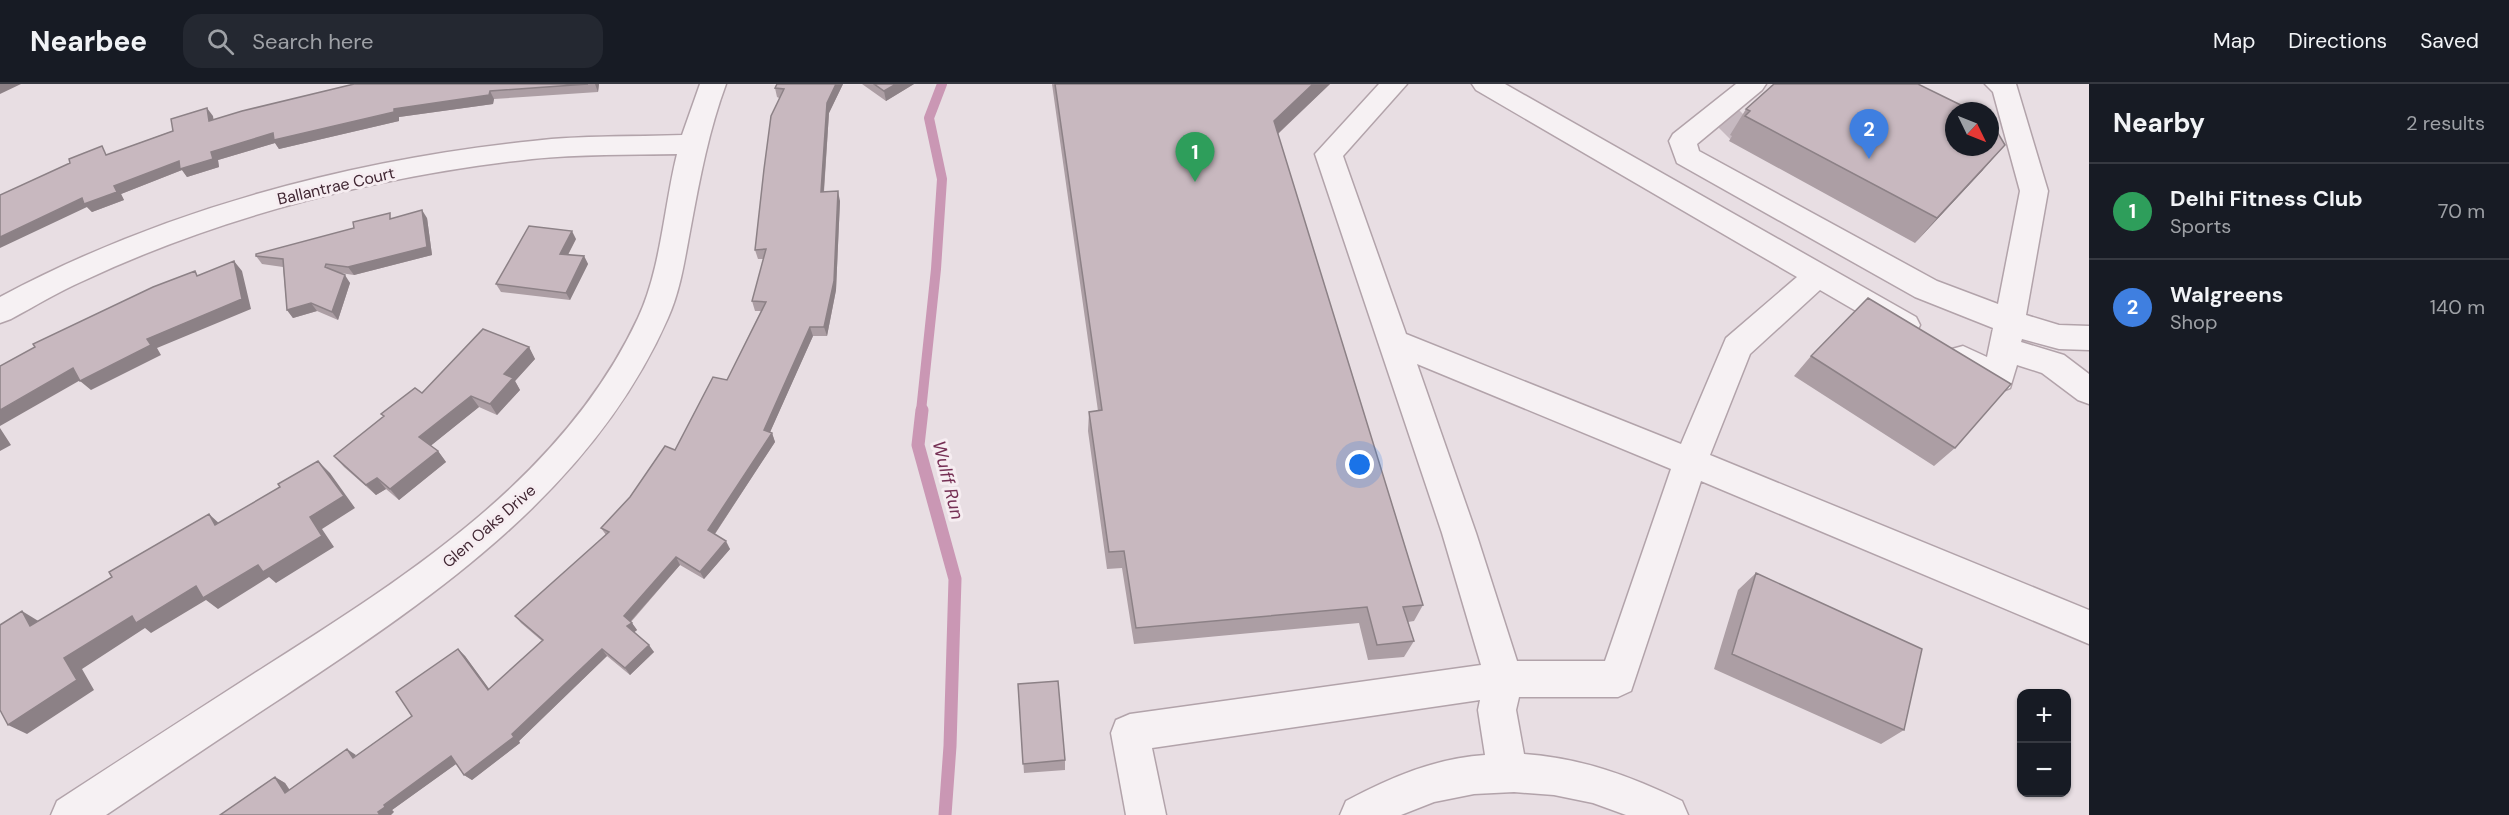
<!DOCTYPE html>
<meta charset="utf-8">
<style>
:root{--surface:#171b24;--page:#242831;--text:#f1f3f6;--muted:#9ea1a6;--line:#363941;--accent:#5fd43c}
body{margin:0;font-family:"DM Sans",sans-serif;background:var(--page);color:var(--text)}
.controls{position:absolute;right:18px;bottom:18px;display:grid;overflow:hidden;border-radius:12px;box-shadow:0 2px 4px #0004}
.controls button{width:54px;height:54px;display:grid;place-items:center;padding:0;border:0;border-bottom:2px solid var(--line);background:var(--surface);color:var(--text);font:30px sans-serif}
.compass{position:absolute;left:1945px;top:18px;width:54px;height:54px;border-radius:50%;background:var(--surface);box-shadow:0 2px 4px #0004;rotate:133deg}
.you{position:absolute;left:1360px;top:381px;width:21px;height:21px;margin:-15px;border:4px solid #fff;border-radius:50%;background:#1a73e8;box-shadow:0 0 0 9px #1a73e833}
.badge{display:grid;place-items:center;width:39px;height:39px;border-radius:50%;background:var(--accent);color:#fff;font-size:20px;font-weight:700}
.pin{position:absolute;translate:-50% -50px;filter:drop-shadow(0 2px 3px #0008)}
.pin::after{content:'';position:absolute;top:32px;width:21px;height:18px;background:inherit;clip-path:polygon(0 0,100% 0,50% 100%)}
.list{margin:0;padding:0;list-style:none}
h2{display:flex;justify-content:space-between;align-items:center;height:78px;margin:0;padding:0 24px;font-size:26px}
h2 small{font-size:20px;font-weight:400;color:var(--muted)}
.list li{display:grid;grid-template-columns:39px 1fr auto;gap:18px;align-items:center;box-sizing:border-box;height:96px;padding:0 24px;border-top:2px solid var(--line)}
.list b{display:block;font-size:22px;white-space:nowrap}
.list p{margin:0;font-size:20px;white-space:nowrap;color:var(--muted)}
.list em{font-size:20px;font-style:normal;color:var(--muted)}
.icon{flex:none;width:33px;height:33px;fill:none;stroke:currentColor;stroke-width:2;stroke-linecap:round;stroke-linejoin:round}
.map{position:relative;flex:none;width:2089px;height:731px;overflow:hidden}
header{display:flex;align-items:center;gap:36px;box-sizing:border-box;height:84px;padding:0 30px;background:var(--surface);border-bottom:2px solid var(--line)}
header strong{font-size:28px}
nav{display:flex;gap:33px;margin-inline-start:auto;font-size:21px}
.search{width:420px;height:54px;background:var(--page);display:flex;align-items:center;gap:15px;box-sizing:border-box;padding:0 21px;border-radius:18px;color:var(--muted);font-size:22px}
main{display:flex}
aside{flex:1;background:var(--surface)}
.map>svg:first-child{display:block}
.lines{fill:none;stroke-linecap:round;stroke-linejoin:round}
.stream-far1{stroke:#ca97b4;stroke-width:10}
.stream{stroke:#ca97b4;stroke-width:13}
.minor-tunnel{stroke:#c6b9c0;stroke-width:29;stroke-dasharray:29 14;stroke-linecap:butt}
.minor-casing{stroke:#b2a3aa;stroke-width:3}
.minor{fill:#f6f1f3;fill-rule:evenodd}
.wall{fill:#ac9ea4}
.shaded-wall{fill:#8c8186}
.building{fill:#c8b8bf;stroke:#8c8186;stroke-width:1.5}
.labels{text-anchor:middle;dominant-baseline:central;stroke-width:6;stroke-linejoin:round;paint-order:stroke}
.street-label{font-size:16px;fill:#402632;stroke:#f6edf1}
.water-label{font-size:18px;font-style:italic;fill:#752f54;stroke:#f6edf1}
</style>
<header>
<strong>Nearbee</strong>
<div class="search"><svg class="icon" aria-label="search" viewBox="0 0 24 24"><circle cx="10" cy="10" r="6"/><path d="M15 15l6 6"/></svg>Search here</div>
<nav><a>Map</a><a>Directions</a><a>Saved</a></nav>
</header>
<main>
<div class="map">
<svg width="2089" height="731" viewBox="0 0 2089 731">
<rect width="100%" height="100%" fill="#e8dee3"/>
<g class="lines">
<!-- stream-far1 -->
<path class="stream-far1" d="M921,327L936,185L942,95L929,34L942,0"/>
<!-- stream -->
<path class="stream" d="M922,326L918,361L955,495L950,662L945,731"/>
<!-- minor-tunnel -->
<path class="minor-tunnel" d="M1721,46L1740,27"/>
<defs>
<path id="minor" d="M700,0H726C709,46 700,93 691,142C685,173 681,205 668,234C593,405 437,511 286,611C226,650 166,691 106,731H51L57,717C124,673 191,630 258,587C403,495 563,395 638,234C661,185 664,122 677,70C629,71 580,70 532,75C379,92 223,131 83,197C58,208 35,222 11,235L0,239V213C162,126 350,76 533,57C582,51 633,53 682,51Z
M1379,0H1407L1343,72L1406,250L1681,360L1726,254L1797,193L1476,6L1472,0H1505L1916,233L1920,241L1916,249L1905,253L1894,249L1820,206L1750,270L1710,371L2089,526V560L1701,397L1631,607L1618,613H1519L1516,626L1524,670C1581,674 1631,692 1682,717L1688,731H1626L1593,719L1554,711L1514,708L1474,710L1434,718L1401,731H1340L1346,717C1390,694 1435,674 1485,671L1478,626L1480,616L1152,664L1166,731H1126L1111,649L1116,636L1130,630L1481,581L1442,449L1315,70ZM1417,280L1671,385L1605,577H1517L1476,449Z
M1736,0H1766L1762,6L1697,60L1699,67L1937,197L1998,220L2020,107L1993,8L1985,0H2016L2048,107L2026,231L2059,241L2089,242V266L2059,265L2022,255L2021,258L2064,271L2089,290V320L2078,316L2042,289L2017,281L2010,304L1999,308L1988,304L1952,283L1947,274L1952,265L1963,262L1987,273L1993,244L1915,213L1677,79L1669,57L1673,50Z"/>
</defs>
<!-- minor casing -->
<use href="#minor" class="minor-casing"/>
<!-- minor -->
<use href="#minor" class="minor"/>
</g>
<!-- wall -->
<path class="wall" d="M354,0H599L598,8L494,15L493,20L399,33V37L279,65L275,59L218,76L219,83L187,93L182,86L121,110L124,116L92,128L87,123L70,79L109,70L213,32V36Z
M777,0H843L829,29L824,108L840,117L836,206L827,252H813L770,348L772,349L775,358L715,450L730,465L704,495L680,481L631,538L637,546L634,548L654,568L630,591L607,572L519,657L520,659L472,696L464,691L457,679L392,726L394,728L220,731L275,693L285,699L290,706L356,672L412,632L458,565L465,572L489,605L542,557L521,539L515,532L606,451L601,444L675,366L727,296L761,227H755L752,217L764,175H758L755,166L779,14L777,13L775,4Z
M862,0H914L886,17Z
M1052,0H1330L1278,50L1423,521L1414,537L1408,538L1414,557L1404,573L1368,576L1359,539L1134,560L1122,484L1107,485L1088,347L1089,328L1098,327Z
M1746,25L1983,86L1915,159L1729,57L1732,52L1730,51Z
M427,134L432,171L354,191L340,189L350,199L338,236L317,227L293,234L287,226L283,183L262,180L256,172Z
M576,155L568,171L584,172L588,180L570,216L501,208L496,200Z
M529,263L535,275L515,297L520,306L497,331L479,323L430,362L438,367L446,378L399,416L386,405L376,411L344,383L334,372L384,333L381,330L422,309Z
M1811,272L1955,364L1934,382L1794,292Z
M1756,489L1904,646L1881,660L1714,585L1738,506Z
M1018,600L1065,676V686L1024,689Z"/>
<!-- shaded-wall -->
<path class="shaded-wall" d="M0,0H21L0,10Z
M595,0H599L598,8Z
M836,0H843L829,29L823,118L821,108L827,19Z
M896,0H914L886,17L884,7Z
M1313,0H1330L1269,58L1274,37Z
M490,7L494,15L493,20L399,33V37L279,65L275,59L218,76L219,83L187,93L182,86L121,110L124,116L92,128L87,123L0,164V153L82,114L179,77L273,49L394,25Z
M207,24L213,32L215,45L209,37Z
M2005,61L1983,86L1915,159L1937,134Z
M838,107L840,117L836,206L827,252L824,243Z
M422,126L427,134L432,171L354,191L348,183Z
M572,147L576,155L564,178L560,170Z
M584,172L588,180L570,216L566,209Z
M234,177L242,187L251,225L157,264L161,271L91,306L80,297L147,255Z
M345,191L350,199L338,236L332,228Z
M311,219L317,227L293,234L287,226Z
M810,243L813,252L767,355L764,346Z
M529,263L535,275L515,297L520,306L497,331L490,320L504,290Z
M73,284L84,294L0,342V326Z
M471,312L479,323L428,364L419,353Z
M0,344L11,361L0,367Z
M772,349L775,358L712,454L708,446Z
M438,367L446,378L399,416L390,405Z
M318,377L330,389L355,424L322,445L334,463L276,499L269,493L218,525L206,516L151,549L145,544L82,585L94,606L27,650L8,641L64,574L132,532L310,433Z
M377,394L386,405L376,411L366,401Z
M209,430L222,442L215,441Z
M726,457L730,465L704,495L700,488Z
M676,473L680,481L629,539L624,532Z
M22,527L40,538L30,542Z
M632,539L637,546L632,550L627,542Z
M649,561L654,568L630,591L625,584Z
M458,565L465,572L495,613L488,606Z
M602,565L607,572L519,657L520,659L472,696L464,691L512,650Z
M347,665L356,671L353,674Z
M451,672L459,678L392,726L394,728L391,731H380L378,728L384,721Z
M275,693L285,699L295,715L285,709Z"/>
<!-- building -->
<path class="building" d="M354,0H588L490,7L489,11L394,25V28L274,56L273,49L211,68L213,75L180,85L179,77L114,102L117,108L84,120L82,114L0,153V111L70,79L69,75L102,62L106,71L173,47L171,35L207,24L209,37L242,27Z
M777,0H836L827,19L821,108L838,107L834,197L824,243H810L764,346L772,349L708,446L726,457L700,488L676,473L624,532L632,539L627,542L649,561L625,584L602,565L512,650L514,653L464,691L451,672L384,721L385,723L378,728L380,731H220L275,693L285,709L347,665L353,674L412,632L396,608L458,565L488,606L543,556L515,532L609,448L601,444L630,413L665,362L675,366L713,293L727,296L766,218L752,217L766,165L755,166L764,85L771,32L784,5L775,4Z
M874,0H896L884,7Z
M1055,0H1313L1274,37L1423,521L1403,523L1414,557L1377,561L1367,523L1136,544L1124,467L1109,468L1089,328L1102,326Z
M1774,0H1918L1973,27H1954V63H1990V36L2005,61L1937,134L1745,32L1750,27L1746,25Z
M422,126L427,163L348,183L326,180L325,183L345,191L332,228L311,219L287,226L283,175L256,172V170L354,144L353,138L390,129V135Z
M529,142L572,147L560,170L584,172L566,209L496,200Z
M234,177L242,215L147,255L151,261L80,297L73,284L0,326V282L35,263L33,260L153,203L195,187L197,192Z
M1868,214L2011,300L1955,364L1811,272Z
M483,245L529,263L504,290L513,294L490,320L471,312L419,353L438,367L390,405L377,394L366,401L334,372L384,332L381,330L415,304L422,309Z
M318,377L344,412L310,433L322,452L263,488L258,481L203,514L196,502L136,539L132,532L64,574L77,596L8,641L0,626V541L22,527L30,542L112,493L109,488L209,430L215,441L280,403L278,400Z
M1756,489L1922,565L1904,646L1732,570Z
M1058,597L1065,676L1023,680L1018,600Z"/>
<g class="labels">
<!-- street labels -->
<g class="street-label">
<text transform="translate(336 102) rotate(-13)">Ballantrae Court</text>
<text transform="translate(489 442) rotate(-41)">Glen Oaks Drive</text>
</g>
<!-- water labels -->
<g class="water-label">
<text transform="translate(948 396) rotate(76)">Wulff Run</text>
</g>
</g>
</svg>
<div class="controls">
<button>+</button>
<button>−</button>
</div>
<svg class="compass" viewBox="-18 -18 36 36"><path d="M0-13l5 13h-10z" fill="#e53935"/><path d="M0 13l5-13h-10z" fill="#9ea1a6"/></svg>
<div class="you"></div>
<div class="pin badge" style="left:1195px;top:98px;background:#2e9e5b">1</div>
<div class="pin badge" style="left:1869px;top:75px;background:#3f7fe0">2</div>
</div>
<aside>
<h2>Nearby<small>2 results</small></h2>
<ul class="list">
<li><span class="badge" style="background:#2e9e5b">1</span><div><b>Delhi Fitness Club</b><p>Sports</p></div><em>70 m</em></li>
<li><span class="badge" style="background:#3f7fe0">2</span><div><b>Walgreens</b><p>Shop</p></div><em>140 m</em></li>
</ul>
</aside>
</main>
